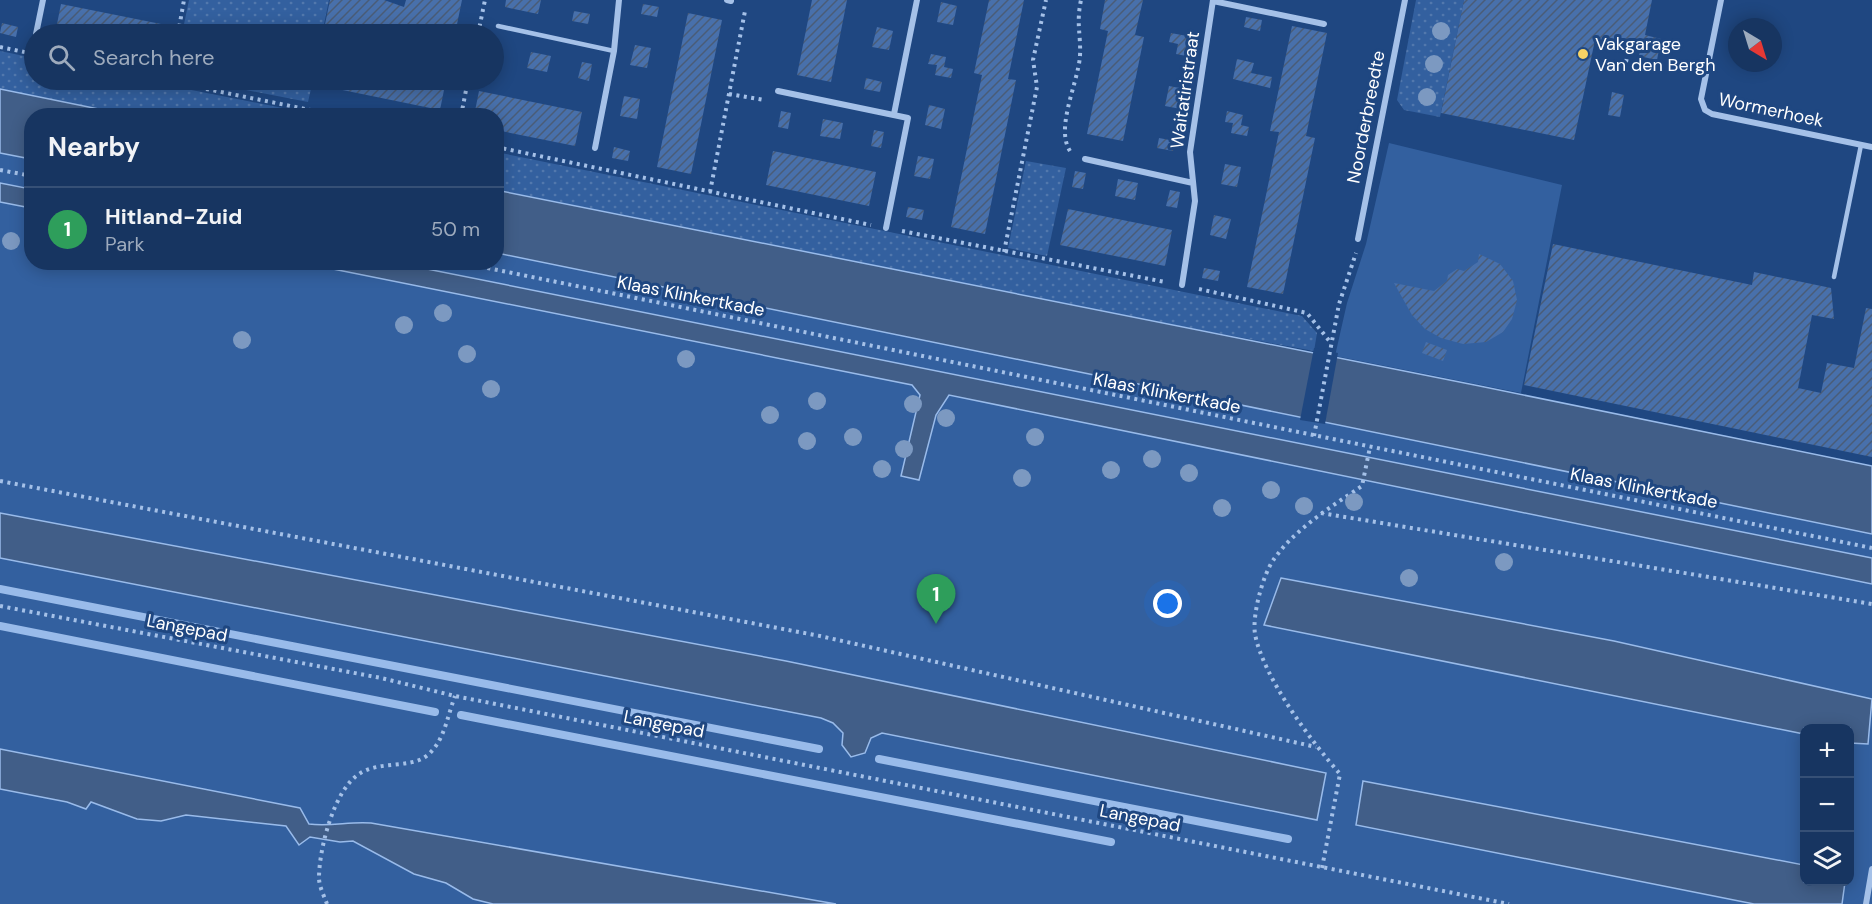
<!DOCTYPE html>
<meta charset="utf-8">
<style>
:root{--surface:#173561;--page:#203d67;--text:#f1f3f6;--muted:#9eabbd;--line:#365076;--accent:#f6d265}
body{margin:0;font-family:"DM Sans",sans-serif;background:var(--page);color:var(--text)}
.controls{position:absolute;right:18px;bottom:18px;display:grid;overflow:hidden;border-radius:12px;box-shadow:0 3px 15px #0003}
.controls button{width:54px;height:54px;display:grid;place-items:center;padding:0;border:0;border-bottom:2px solid var(--line);background:var(--surface);color:var(--text);font:30px sans-serif}
.compass{position:absolute;left:1728px;top:18px;width:54px;height:54px;border-radius:50%;background:var(--surface);box-shadow:0 3px 15px #0003;rotate:142deg}
.you{position:absolute;left:1168px;top:604px;width:21px;height:21px;margin:-15px;border:4px solid #fff;border-radius:50%;background:#1a73e8;box-shadow:0 0 0 9px #1a73e833}
.badge{display:grid;place-items:center;width:39px;height:39px;border-radius:50%;background:var(--accent);color:#fff;font-size:20px;font-weight:700}
.pin{position:absolute;translate:-50% -50px;filter:drop-shadow(0 2px 3px #0008)}
.pin::after{content:'';position:absolute;top:32px;width:21px;height:18px;background:inherit;clip-path:polygon(0 0,100% 0,50% 100%)}
.list{margin:0;padding:0;list-style:none}
h2{display:flex;justify-content:space-between;align-items:center;height:78px;margin:0;padding:0 24px;font-size:26px}
h2 small{font-size:20px;font-weight:400;color:var(--muted)}
.list li{display:grid;grid-template-columns:39px 1fr auto;gap:18px;align-items:center;box-sizing:border-box;height:84px;padding:0 24px;border-top:2px solid var(--line)}
.list b{display:block;font-size:22px;white-space:nowrap}
.list p{margin:0;font-size:20px;white-space:nowrap;color:var(--muted)}
.list em{font-size:20px;font-style:normal;color:var(--muted)}
.icon{flex:none;width:33px;height:33px;fill:none;stroke:currentColor;stroke-width:2;stroke-linecap:round;stroke-linejoin:round}
.map{position:relative;flex:none;width:1872px;height:904px;overflow:hidden}
.search{position:absolute;background:var(--surface);box-shadow:0 3px 15px #0003;left:24px;top:24px;width:480px;height:66px;display:flex;align-items:center;gap:15px;box-sizing:border-box;padding:0 21px;border-radius:33px;color:var(--muted);font-size:22px}
.panel{position:absolute;background:var(--surface);box-shadow:0 3px 15px #0003;left:24px;top:108px;width:480px;height:162px;border-radius:24px}
.map>svg:first-child{display:block}
.grass{fill:url(#grass-dots)}
.park{fill:#33609f;fill-rule:evenodd}
.water{fill:#415e88;stroke:#99bbea;stroke-width:1.5}
.pier{fill:#1f4781}
.lines{fill:none;stroke-linecap:round;stroke-linejoin:round}
.stream{stroke:#99bbea;stroke-width:8}
.building{fill:url(#building-hatch)}
.path{stroke:#a5c1e8;stroke-width:4;stroke-dasharray:3 4.5;stroke-linecap:butt}
.lane{stroke:#a5c1e8;stroke-width:4.5}
.street{stroke:#a5c1e8;stroke-width:6}
.tree{fill:#7c99c1}
.poi-dot{fill:#f6d265;stroke:#1f4781;stroke-width:2}
.labels{text-anchor:middle;dominant-baseline:central;stroke-width:6;stroke-linejoin:round;paint-order:stroke}
.poi-label{font-size:18px;fill:#fff;stroke:#1f4781;text-anchor:start}
.street-label{font-size:18px;fill:#fff;stroke:#1f4781}
</style>
<div class="map">
<svg width="1872" height="904" viewBox="0 0 1872 904">
<defs>
<pattern id="grass-dots" width="8" height="8" patternUnits="userSpaceOnUse" patternTransform="scale(1.5)"><rect width="8" height="8" fill="#33609f"/><path d="M2 2h.1M6 6h.1" fill="none" stroke="#5278ad" stroke-width="1.8" stroke-linecap="round"/></pattern>
<pattern id="building-hatch" width="6" height="6" patternUnits="userSpaceOnUse" patternTransform="scale(1.5)"><rect width="6" height="6" fill="#4870ab"/><path d="M-1 1l2-2M0 6l6-6M5 7l2-2" fill="none" stroke="#4a5c77"/></pattern>
</defs>
<rect width="100%" height="100%" fill="#1f4781"/>
<!-- grass -->
<path class="grass" d="M189,0H329L322,34H182Z
M1416,0H1464L1440,117L1404,110L1397,100Z
M0,51L34,58V80H141L318,115H128L0,89Z
M195,80H313L308,102Z
M496,152L1302,316L1317,333L1314,351L1048,302L497,190Z
M1026,161L1066,168L1047,256L1008,248Z"/>
<!-- park -->
<path class="park" d="M0,134L31,141L32,262H496L497,238L1872,519V904H0ZM1804,728H1850V882H1804Z
M1389,143L1562,185L1521,393L1335,356L1347,303L1366,244Z"/>
<!-- water -->
<path class="water" d="M0,89L128,115L32,116L31,159L0,153Z
M0,183L31,189V208L0,202Z
M496,190C955,283 1414,371 1872,466V534L497,253Z
M303,263H397L1872,558V584L949,395L936,415L919,480L901,476L920,395L912,385Z
M0,513L786,661L1326,773L1317,820L882,733L871,738L865,753L851,757L842,745L843,733L833,723L821,718L0,558Z
M1281,578L1614,641L1872,699L1868,744L1850,743V728H1804V734L1264,625Z
M0,749L300,808L309,824C331,827 350,821 371,823L836,904H493L473,899L446,883L414,874L353,841L340,842L310,837L299,845L286,826L186,815L161,821L137,819L91,802L86,809L67,802L0,789Z
M1363,781L1804,865V882H1845L1842,904H1754L1356,825Z"/>
<!-- pier -->
<path class="pier" d="M1314,348L1338,353L1325,424L1300,420Z"/>
<g class="lines">
<!-- stream -->
<path class="stream" d="M0,589L819,749
M0,626L435,712
M461,715L1111,842
M879,759L1288,839"/>
</g>
<!-- building -->
<path class="building" d="M330,0H384L404,7L406,0H462L455,34H323Z
M506,0H541L538,14L505,7Z
M812,0H847L831,82L797,75Z
M989,0H1024L1008,79L1016,80L985,234L951,227L982,75L974,73Z
M1105,0H1143L1135,35L1144,37L1123,141L1087,134L1108,31L1100,29Z
M1464,0H1652L1645,35L1661,39L1657,60L1639,56L1640,49L1595,40L1574,140L1441,113Z
M941,2L957,6L953,25L937,22Z
M61,4L166,25L164,34H55Z
M643,4L659,7L657,17L641,14Z
M574,11L590,14L588,24L572,21Z
M688,13L722,20L691,174L657,167Z
M1246,17L1262,20L1260,31L1244,27Z
M2,23L18,27L16,37L0,33Z
M1292,26L1327,33L1306,136L1315,138L1283,294L1247,287L1279,132L1270,131Z
M877,27L893,31L889,50L872,47Z
M1171,33L1187,36L1186,45L1194,47L1192,57L1176,54L1178,44L1169,42Z
M635,45L651,48L647,68L630,65Z
M531,52L551,56L547,72L527,68Z
M931,54L946,57L944,67L953,69L951,78L935,75L937,65L928,64Z
M1237,59L1254,63L1251,73L1272,77L1270,88L1233,79Z
M582,62L592,64L589,81L578,78Z
M866,78L882,82L880,92L864,89Z
M314,80H446L440,110L313,84Z
M1169,86L1185,89L1181,109L1165,106Z
M479,91L582,112L575,146L496,130V116H474Z
M1612,92L1624,95L1620,117L1608,115Z
M624,96L640,99L637,119L620,116Z
M929,105L945,109L941,129L925,125Z
M781,111L791,113L788,129L778,127Z
M1227,111L1243,115L1241,125L1249,127L1247,136L1231,133L1233,123L1225,122Z
M823,119L843,123L840,139L820,136Z
M874,130L884,132L881,148L871,146Z
M1159,138L1175,141L1173,151L1157,148Z
M614,147L630,151L628,161L612,158Z
M773,151L876,172L869,206L766,185Z
M918,156L934,159L930,179L914,176Z
M1225,164L1241,167L1237,187L1221,184Z
M1075,171L1086,173L1083,189L1072,187Z
M1118,179L1138,183L1135,200L1115,196Z
M1170,190L1180,192L1177,208L1166,206Z
M908,207L924,210L922,220L906,217Z
M1068,209L1172,230L1165,266L1060,245Z
M1214,215L1231,219L1226,239L1210,235Z
M1553,244L1752,285L1754,272L1831,288L1834,319L1812,315L1798,388L1821,393L1827,363L1854,368L1866,308L1872,309V457L1524,385Z
M1479,254L1500,264L1513,281L1517,300L1512,319L1503,332L1486,342L1463,344L1441,338L1425,329L1412,315L1394,283L1434,291L1447,281L1448,275L1457,269L1464,271L1478,262Z
M1204,268L1220,271L1218,281L1202,278Z
M1426,342L1447,350L1443,361L1422,353Z"/>
<g class="lines">
<!-- path -->
<path class="path" d="M178,34L184,0
M478,34L485,0
M0,47L34,54
M1626,62L1629,47
M162,80L340,116
M729,94L764,100
M461,116L468,80
M496,147L871,225
M1070,151C1055,128 1078,83 1080,56C1081,34 1076,24 1081,0
M0,170L32,176
M710,192L745,11
M902,231L1165,282
M1004,252L1037,87L1033,60L1046,0
M458,262L1872,548
M1199,289L1307,313L1331,343
M1314,436L1339,304L1356,253
M0,481L820,636L1316,747
M1321,513L1872,604
M0,606L381,678L455,696L1509,904
M1322,868L1340,774C1311,741 1263,677 1255,634C1252,615 1263,574 1274,559C1296,528 1331,507 1362,486L1370,447
M327,904C324,896 319,886 319,878C319,849 334,790 359,774C378,761 409,768 425,757C444,744 447,717 455,696"/>
<!-- lane -->
<path class="lane" d="M498,26L614,51
M1834,277L1861,145"/>
<!-- street -->
<path class="street" d="M727,0L731,1
M1721,0L1701,99L1705,110L1712,114L1872,147
M1213,1L1324,24
M36,34L43,0
M778,91L908,118L886,228
M894,114L917,0
M595,148L614,51L619,0
M1085,159L1193,183
M1358,239L1405,0
M1182,285L1195,201L1190,152L1213,0
M1866,904L1872,869"/>
</g>
<!-- trees -->
<g class="tree">
<circle cx="1441" cy="31" r="9"/>
<circle cx="1434" cy="64" r="9"/>
<circle cx="1427" cy="97" r="9"/>
<circle cx="11" cy="241" r="9"/>
<circle cx="443" cy="313" r="9"/>
<circle cx="404" cy="325" r="9"/>
<circle cx="242" cy="340" r="9"/>
<circle cx="467" cy="354" r="9"/>
<circle cx="686" cy="359" r="9"/>
<circle cx="491" cy="389" r="9"/>
<circle cx="817" cy="401" r="9"/>
<circle cx="913" cy="404" r="9"/>
<circle cx="770" cy="415" r="9"/>
<circle cx="946" cy="418" r="9"/>
<circle cx="853" cy="437" r="9"/>
<circle cx="1035" cy="437" r="9"/>
<circle cx="807" cy="441" r="9"/>
<circle cx="904" cy="449" r="9"/>
<circle cx="1152" cy="459" r="9"/>
<circle cx="882" cy="469" r="9"/>
<circle cx="1111" cy="470" r="9"/>
<circle cx="1189" cy="473" r="9"/>
<circle cx="1022" cy="478" r="9"/>
<circle cx="1271" cy="490" r="9"/>
<circle cx="1354" cy="502" r="9"/>
<circle cx="1304" cy="506" r="9"/>
<circle cx="1222" cy="508" r="9"/>
<circle cx="1504" cy="562" r="9"/>
<circle cx="1409" cy="578" r="9"/>
</g>
<!-- markers -->
<circle class="poi-dot" cx="1583" cy="54" r="6"/>
<g class="labels">
<!-- poi labels -->
<g class="poi-label">
<text x="1595" y="44">Vakgarage<tspan x="1595" dy="21">Van den Bergh</tspan></text>
</g>
<!-- street labels -->
<g class="street-label">
<text transform="translate(1185 90) rotate(-82)">Waitatiristraat</text>
<text transform="translate(1771 110) rotate(12)">Wormerhoek</text>
<text transform="translate(1366 117) rotate(-79)">Noorderbreedte</text>
<text transform="translate(691 296) rotate(11)">Klaas Klinkertkade</text>
<text transform="translate(1167 393) rotate(11)">Klaas Klinkertkade</text>
<text transform="translate(1644 488) rotate(11)">Klaas Klinkertkade</text>
<text transform="translate(187 628) rotate(11)">Langepad</text>
<text transform="translate(664 724) rotate(11)">Langepad</text>
<text transform="translate(1140 818) rotate(11)">Langepad</text>
</g>
</g>
</svg>
<div class="controls">
<button>+</button>
<button>−</button>
<button><svg class="icon" aria-label="layers" viewBox="0 0 24 24"><path d="M12 4l9 5-9 5-9-5zM3 14l9 5 9-5"/></svg></button>
</div>
<svg class="compass" viewBox="-18 -18 36 36"><path d="M0-13l5 13h-10z" fill="#e53935"/><path d="M0 13l5-13h-10z" fill="#9eabbd"/></svg>
<div class="you"></div>
<div class="pin badge" style="left:936px;top:624px;background:#2e9e5b">1</div>
<div class="search"><svg class="icon" aria-label="search" viewBox="0 0 24 24"><circle cx="10" cy="10" r="6"/><path d="M15 15l6 6"/></svg>Search here</div>
<section class="panel">
<h2>Nearby<small></small></h2>
<ul class="list">
<li><span class="badge" style="background:#2e9e5b">1</span><div><b>Hitland-Zuid</b><p>Park</p></div><em>50 m</em></li>
</ul>
</section>
</div>
